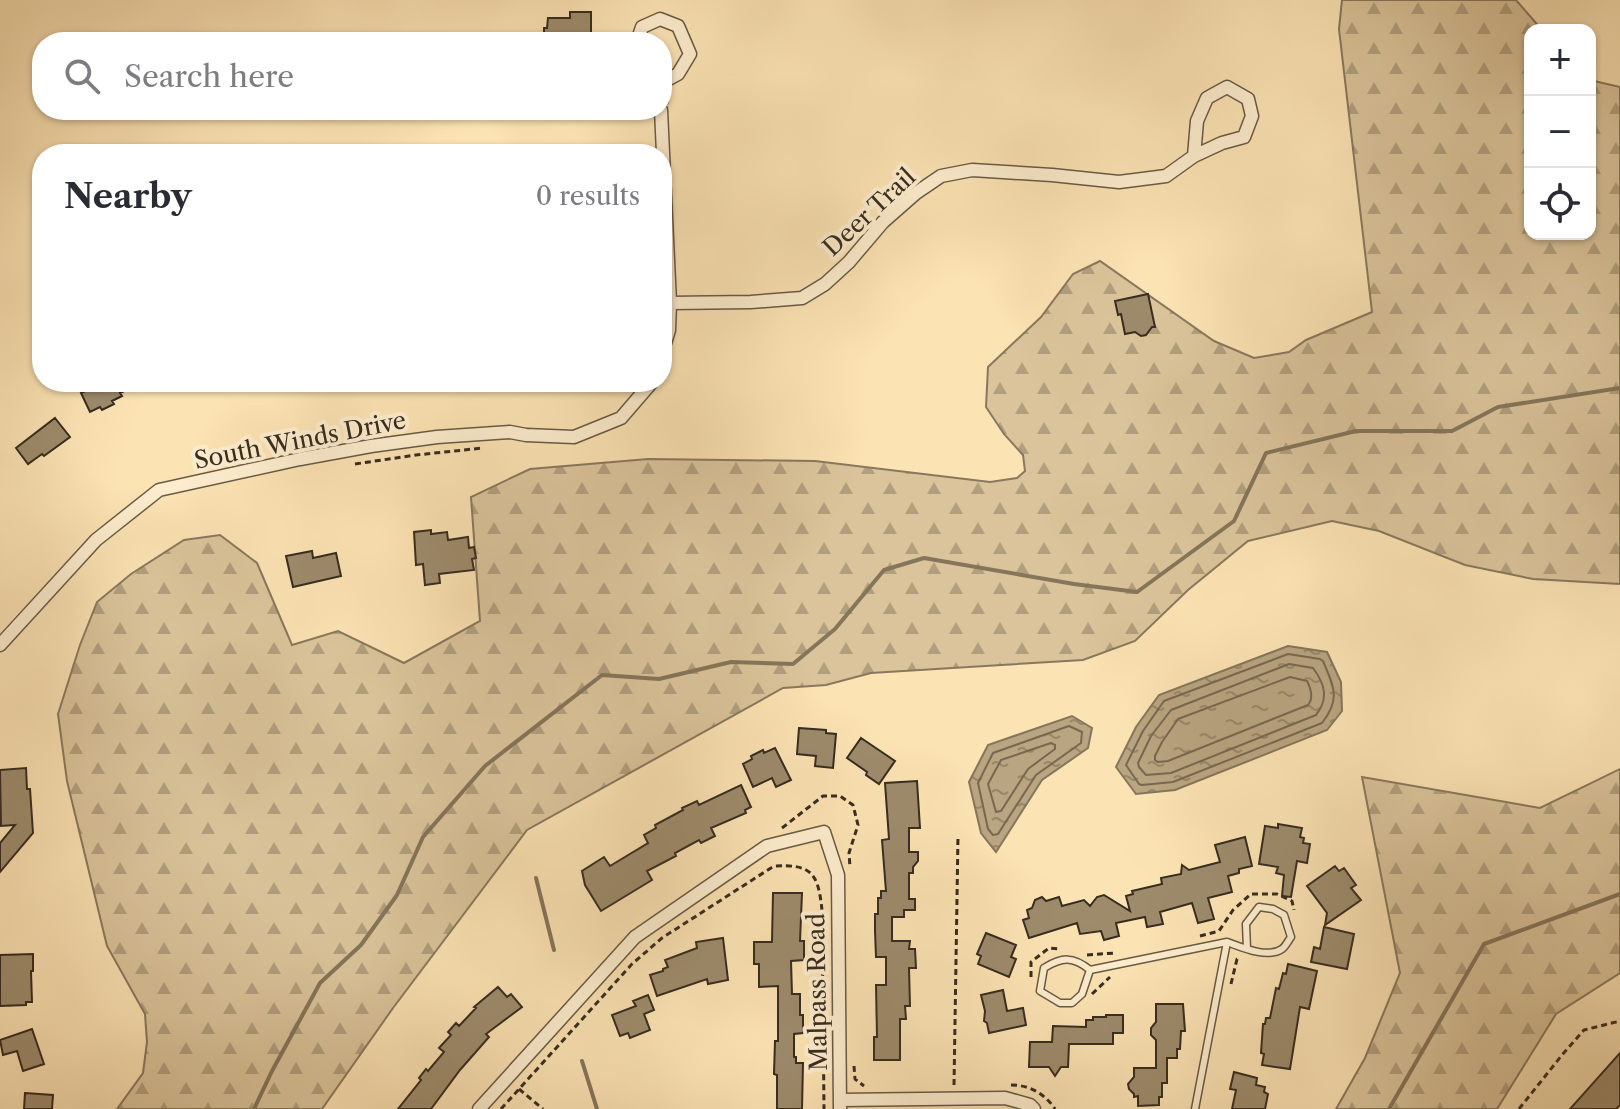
<!DOCTYPE html>
<meta charset="utf-8">
<style>
:root{--surface:#fff;--page:#f2f2f3;--text:#2b2b33;--muted:#7c7c81;--line:#e1e1e2}
body{margin:0;font-family:"Libre Caslon Text",serif;background:var(--page);color:var(--text)}
.controls{position:absolute;right:24px;top:24px;display:grid;overflow:hidden;border-radius:16px;box-shadow:0 2px 6px #0004}
.controls button{width:72px;height:72px;display:grid;place-items:center;padding:0;border:0;border-bottom:2px solid var(--line);background:var(--surface);color:var(--text);font:40px sans-serif}
.list{margin:0;padding:0;list-style:none}
h2{display:flex;justify-content:space-between;align-items:center;height:104px;margin:0;padding:0 32px;font-size:34px}
h2 small{font-size:26px;font-weight:400;color:var(--muted)}
.icon{flex:none;width:44px;height:44px;fill:none;stroke:currentColor;stroke-width:2;stroke-linecap:round;stroke-linejoin:round}
.map{position:relative;flex:none;width:1620px;height:1109px;overflow:hidden}
.search{position:absolute;background:var(--surface);box-shadow:0 2px 6px #0004;left:32px;top:32px;width:640px;height:88px;display:flex;align-items:center;gap:20px;box-sizing:border-box;padding:0 28px;border-radius:32px;color:var(--muted);font-size:30px}
.panel{position:absolute;background:var(--surface);box-shadow:0 2px 6px #0004;left:32px;top:144px;width:640px;height:248px;border-radius:32px}
.map>svg:first-child{display:block}
.forest{fill:url(#forest-firs);stroke:#89785d;stroke-width:2}
.water{fill:url(#water-ripples);stroke:#85755a;stroke-width:2}
.lines{fill:none;stroke-linecap:round;stroke-linejoin:round}
.shore{stroke:#786850;stroke-width:2}
.stream{stroke:#85755a;stroke-width:4}
.building{fill:#9d8b6c;stroke:#372c1f;stroke-width:2}
.lane-casing{stroke:#685a44;stroke-width:9}
.street-casing{stroke:#685a44;stroke-width:15}
.path{stroke:#372c1f;stroke-width:3;stroke-dasharray:6 4;stroke-linecap:butt}
.lane{stroke:#fdedce;stroke-width:6}
.street{stroke:#fdedce;stroke-width:12}
.labels{text-anchor:middle;dominant-baseline:central;stroke-width:8;stroke-linejoin:round;paint-order:stroke}
.street-label{font-size:24px;fill:#372c1f;stroke:#fdedce}
</style>
<div class="map">
<svg width="1620" height="1109" viewBox="0 0 1620 1109">
<defs>
<pattern id="forest-firs" width="22" height="20" patternUnits="userSpaceOnUse" patternTransform="scale(2)"><rect width="22" height="20" fill="#dbc49b"/><path d="M5 1l3.5 6h-7zM16 11l3.5 6h-7z" fill="#b29f7e"/></pattern>
<pattern id="water-ripples" width="26" height="14" patternUnits="userSpaceOnUse" patternTransform="scale(2)"><rect width="26" height="14" fill="#b9a581"/><path d="M2 4q2-2 4 0t4 0M15 11q2-2 4 0t4 0" fill="none" stroke="#978769"/></pattern>
</defs>
<rect width="100%" height="100%" fill="#fce3b4"/>
<filter id="stains"><feTurbulence type="fractalNoise" baseFrequency=".0025" numOctaves="4"/><feColorMatrix values="0 0 0 0 .2 0 0 0 0 .09 0 0 0 0 .02 0 0 0 .5 -.17"/></filter>
<radialGradient id="worn" r=".72"><stop offset=".6" stop-color="#630" stop-opacity="0"/><stop offset="1" stop-color="#630" stop-opacity=".3"/></radialGradient>
<!-- forest -->
<path class="forest" d="M1342,0H1516L1542,30H1530V234H1590V80L1620,87V584L1533,579L1465,565L1379,531L1332,521L1248,541L1188,590L1135,641L1083,660L871,673L826,685L783,688L527,830L393,1008L322,1109H117L143,1073L147,1042L145,1014L107,946L67,781L58,714L80,645L97,602L131,574L184,540L220,535L257,563L292,645L338,631L404,663L480,621L471,497L530,469L648,459L815,461L990,482L1017,478L1025,471L1023,455L1004,434L986,407L988,367L1041,317L1073,274L1100,261L1214,341L1254,358L1289,352L1306,340L1372,312L1339,29Z
M1620,769V973L1556,1014L1497,1109H1336L1365,1058L1400,973L1362,777L1540,808Z"/>
<!-- water -->
<path class="water" d="M1288,646L1327,652L1341,682L1342,711L1327,730L1175,790L1136,794L1116,767L1136,727L1159,695Z
M1072,716L1092,728L1088,748L1042,780L996,852L981,833L969,782L988,745Z"/>
<g class="lines">
<!-- shore -->
<path class="shore" d="M1288,654L1320,659L1323,661C1334,687 1341,699 1322,723L1173,782L1142,785L1139,784L1126,765L1143,731L1164,701Z
M1289,664L1313,668C1325,684 1329,699 1316,715L1171,773L1146,775L1139,767L1138,763L1151,736L1171,710Z
M1290,677L1307,681C1311,689 1314,698 1308,705L1168,761L1158,762L1155,760V756L1162,742L1178,719Z
M1069,726L1082,732L1081,743L1036,775L998,834L993,835L988,829L978,783L993,753Z
M1051,743L1055,745V749L1028,769L1001,811L996,812L988,784L1001,760Z"/>
<!-- stream -->
<path class="stream" d="M536,878L554,950
M582,1061L597,1109
M254,1109L272,1071L320,983L361,945L397,895L423,837L485,766L602,675L659,679L731,662L793,664L835,629L884,570L924,558L1074,584L1137,592L1234,521L1266,453L1356,431H1452L1498,407L1620,388
M1389,1109L1484,944L1620,894"/>
</g>
<!-- building -->
<path class="building" d="M570,12H591V37H582V42H544V28H547L548,18H570Z
M1148,294L1155,327H1152L1146,335L1141,336L1135,332L1125,334L1121,314L1118,315L1115,301Z
M104,382H143L120,393L122,396L112,401L114,404L102,410L100,407L90,412L81,393Z
M55,418L70,437L44,456L42,454L28,464L16,448Z
M431,530V534L447,532L448,540L468,537L469,548L474,547L476,558L472,559L474,570L439,574L440,583L425,585L423,564L416,565L414,532Z
M312,551L313,558L336,553L341,576L293,587L286,556Z
M799,728L826,730V733L836,734L833,768L815,766L816,756L797,754Z
M861,738L895,761L879,784L866,775L867,772L847,758Z
M775,748L791,780L776,787L772,778L753,787L743,764L752,759L751,756L763,750L764,753Z
M26,768L27,789H30L33,833L0,872V843L15,825L1,826L0,770Z
M917,781L920,828H909V852H918V861L913,867V873H909V899H915V910H904V917H892V941H910L909,949H915L916,968H909L910,1006H905L906,1019H900V1060H874V1037H877L876,985H886V957H876L875,931V914H878V898H881V891H886L882,840L889,839L885,783Z
M741,785L751,807L745,810L746,813L711,828L715,836L701,843L699,840L675,853L676,856L647,871L652,880L601,911L585,885L582,871L604,857L610,866L648,843L644,835L656,828L655,825L683,810L682,808L697,801L699,805Z
M1278,824L1302,828L1300,837L1304,838L1303,843L1310,844L1307,863L1297,861L1291,897L1282,896L1284,875L1276,873L1278,867L1259,864L1265,826L1278,828Z
M1245,837L1252,866L1239,869V873L1228,876L1232,892L1208,898L1214,919L1198,923L1192,903L1160,912L1163,924L1147,927L1145,917L1116,923L1119,936L1104,940L1101,931L1080,934L1077,923L1029,938L1023,920L1029,918L1027,910L1032,908L1035,900L1042,897L1046,901L1059,897L1062,906L1084,900L1090,906L1097,897L1104,895L1130,911L1126,896L1133,894L1132,891L1162,884L1161,878L1181,874L1182,865L1189,870L1220,862L1215,845Z
M1335,866L1339,871L1344,868L1356,885L1351,888L1361,900L1325,925L1327,913L1307,886Z
M773,893H802L800,941H804V960L791,961L792,994H800V1015H803V1033L794,1034V1057H796V1063H803L802,1109H777V1075L774,1074L775,1041H778V986L759,987V964H754V942H772Z
M1324,927L1354,934L1347,969L1311,962L1314,947L1320,949Z
M986,933L1016,945L1011,957L1016,959L1009,977L978,964L981,956L977,954Z
M723,938L728,980L708,984L707,979L657,996L650,975L663,971V969L668,967L665,960L697,948L696,942Z
M33,954V971H31L32,1002H26V1005L0,1006V955Z
M1288,964L1317,971L1309,1009L1300,1007L1290,1069L1262,1065L1264,1054L1261,1053L1263,1024H1265L1266,1018H1270L1276,988L1279,989L1283,973L1286,974Z
M498,987L507,997L511,994L522,1007L486,1034L489,1037L460,1070L431,1109H398L421,1080L419,1078L426,1069L428,1071L444,1052L439,1048L451,1035L448,1032L456,1023L459,1026L476,1008L474,1007Z
M1003,990L1007,1011L1023,1008L1026,1025L989,1033L987,1023L984,1021L985,1011L981,995Z
M648,995L654,1010L644,1014L650,1030L630,1038L628,1033L620,1036L612,1015L636,1006L633,1001Z
M1156,1004H1183L1185,1031H1181L1180,1049H1177V1058H1167V1083H1162V1097H1159V1105L1138,1106V1096L1134,1097V1094L1129,1089L1128,1084L1134,1077V1068H1156V1040L1151,1035V1028L1156,1022Z
M1106,1015H1123V1033H1113V1044H1069L1068,1067H1061L1055,1076L1049,1067H1029L1030,1042H1052L1053,1026L1086,1027V1020H1093V1017H1106Z
M32,1029L44,1064L23,1071L17,1051L3,1055L0,1040Z
M1620,1053V1105L1616,1109H1570Z
M1234,1072L1257,1078L1256,1085L1265,1087L1264,1092L1268,1094L1265,1109H1232L1236,1090L1230,1089Z
M25,1093L53,1095L52,1109H24Z"/>
<g class="lines">
<defs>
<path id="lane" d="M1227,942C1241,947 1267,959 1282,949C1286,946 1288,941 1291,937L1284,915L1273,909L1259,907L1246,924L1247,949
M1090,970L1082,994L1072,1003H1060L1040,991L1044,968C1062,957 1073,956 1090,970L1227,942L1195,1109"/>
<path id="street" d="M637,42L642,27L660,19L678,26L690,54L678,74L663,82
M662,100L663,82
M661,110L670,303L669,330L662,353
M670,303L751,302L802,298L825,284L849,262L883,222L916,193L941,176L972,170L1052,175L1119,182L1166,176L1194,156L1222,143L1244,137L1252,116L1248,99L1227,87L1207,98L1197,121L1194,156
M0,645L96,540L159,490L300,459L371,446L437,437L510,432L526,435L574,437L621,418L652,382
M840,1100L1005,1098L1030,1105L1034,1109
M479,1109L635,937L767,846L824,832L838,875L840,1109"/>
</defs>
<!-- lane casing -->
<use href="#lane" class="lane-casing"/>
<!-- street casing -->
<use href="#street" class="street-casing"/>
<!-- path -->
<path class="path" d="M355,464L416,455L483,448
M782,828L823,796H840L853,805L858,825L849,853L850,867
M1200,936L1219,931L1233,910L1251,894H1277L1292,901L1294,910
M1087,955L1115,953
M1031,977V962L1049,948L1060,949
M1231,984L1237,959L1239,958
M1092,994L1110,977
M854,1066L855,1079L864,1086
M954,1085L958,836
M1011,1085C1030,1085 1045,1094 1055,1109
M519,1089L543,1109
M501,1109L632,964L662,938L774,866C812,864 818,873 822,910L824,1109
M1519,1109L1562,1055L1584,1030L1620,1021"/>
<!-- lane -->
<use href="#lane" class="lane"/>
<!-- street -->
<use href="#street" class="street"/>
</g>
<g class="labels">
<!-- street labels -->
<g class="street-label">
<text transform="translate(869 212) rotate(-43)">Deer Trail</text>
<text transform="translate(300 440) rotate(-11)">South Winds Drive</text>
<text transform="translate(817 992) rotate(-91)">Malpass Road</text>
</g>
</g>
<rect width="100%" height="100%" filter="url(#stains)"/>
<rect width="100%" height="100%" fill="url(#worn)"/>
</svg>
<div class="controls">
<button>+</button>
<button>−</button>
<button><svg class="icon" aria-label="locate" viewBox="0 0 24 24"><circle cx="12" cy="12" r="6"/><path d="M12 2v4M12 18v4M2 12h4M18 12h4"/></svg></button>
</div>
<div class="search"><svg class="icon" aria-label="search" viewBox="0 0 24 24"><circle cx="10" cy="10" r="6"/><path d="M15 15l6 6"/></svg>Search here</div>
<section class="panel">
<h2>Nearby<small>0 results</small></h2>
<ul class="list">
</ul>
</section>
</div>
